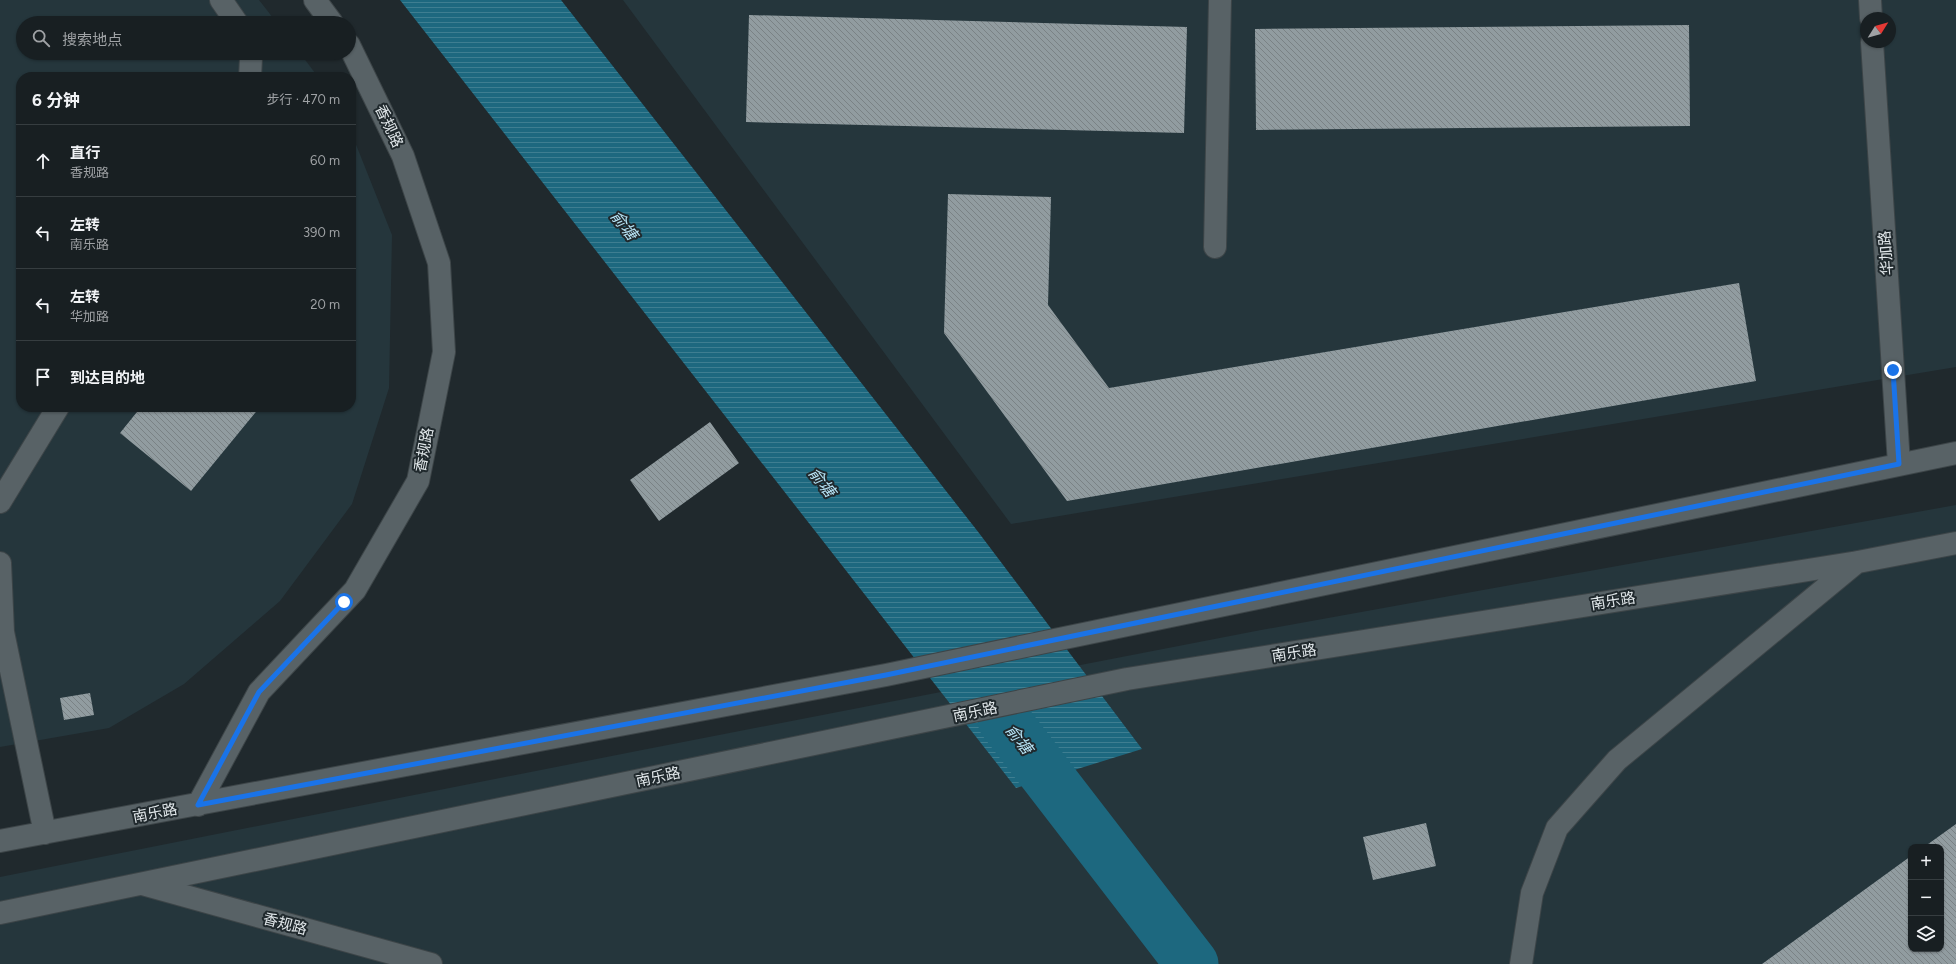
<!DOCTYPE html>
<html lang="zh">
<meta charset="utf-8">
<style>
:root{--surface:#181f22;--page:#21272a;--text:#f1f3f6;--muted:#9fa2a5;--line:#363d40}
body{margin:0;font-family:Figtree,"Noto Sans SC",sans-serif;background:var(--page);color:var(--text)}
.controls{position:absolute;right:12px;bottom:12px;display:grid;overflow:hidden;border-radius:8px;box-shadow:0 1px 3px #0004}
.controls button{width:36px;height:36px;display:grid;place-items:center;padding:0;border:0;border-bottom:1px solid var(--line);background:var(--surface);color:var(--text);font:20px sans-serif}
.compass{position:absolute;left:1860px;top:12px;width:36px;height:36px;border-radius:50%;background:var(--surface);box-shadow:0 1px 3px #0004;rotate:53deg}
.stop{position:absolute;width:12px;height:12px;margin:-9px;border:3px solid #1a73e8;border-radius:50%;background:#fff}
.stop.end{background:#1a73e8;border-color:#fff;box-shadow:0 1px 4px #0008}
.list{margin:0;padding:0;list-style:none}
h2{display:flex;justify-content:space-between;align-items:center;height:52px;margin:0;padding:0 16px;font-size:17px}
h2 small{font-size:13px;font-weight:400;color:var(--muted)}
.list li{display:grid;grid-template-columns:26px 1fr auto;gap:12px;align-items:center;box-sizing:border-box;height:72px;padding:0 16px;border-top:1px solid var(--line)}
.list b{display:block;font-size:15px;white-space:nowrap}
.list p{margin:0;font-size:13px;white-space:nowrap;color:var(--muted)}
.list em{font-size:13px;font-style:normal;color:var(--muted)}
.icon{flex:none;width:22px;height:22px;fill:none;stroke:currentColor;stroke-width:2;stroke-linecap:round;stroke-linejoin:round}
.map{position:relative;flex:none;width:1956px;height:964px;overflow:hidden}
.search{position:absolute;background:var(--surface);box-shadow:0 1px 3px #0004;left:16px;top:16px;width:340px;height:44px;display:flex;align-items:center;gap:10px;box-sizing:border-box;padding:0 14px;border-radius:22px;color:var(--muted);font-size:15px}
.panel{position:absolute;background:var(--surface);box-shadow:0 1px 3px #0004;left:16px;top:72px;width:340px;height:340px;border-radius:16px}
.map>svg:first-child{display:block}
.built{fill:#25363c;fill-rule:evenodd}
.water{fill:url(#water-rules)}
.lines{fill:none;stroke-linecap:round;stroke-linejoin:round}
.river{stroke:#1d687f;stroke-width:53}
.building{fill:url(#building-back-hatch)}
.minor-casing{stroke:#3d4548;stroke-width:24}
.minor{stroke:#586266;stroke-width:22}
.route{stroke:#1a73e8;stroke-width:5}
.labels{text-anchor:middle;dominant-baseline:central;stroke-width:4;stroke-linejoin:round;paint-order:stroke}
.street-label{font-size:15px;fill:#e1e7ea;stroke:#20292d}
.water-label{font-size:16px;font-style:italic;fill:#b7e3f5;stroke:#20292d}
</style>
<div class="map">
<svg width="1956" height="964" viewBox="0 0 1956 964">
<defs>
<pattern id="water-rules" width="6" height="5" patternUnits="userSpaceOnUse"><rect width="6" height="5" fill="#1d687f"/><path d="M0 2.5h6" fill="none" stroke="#3e7e91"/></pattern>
<pattern id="building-back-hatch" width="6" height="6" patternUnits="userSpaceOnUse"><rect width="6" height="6" fill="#919ca0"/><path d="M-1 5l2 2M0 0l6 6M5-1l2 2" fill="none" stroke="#7a8285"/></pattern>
</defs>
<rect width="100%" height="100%" fill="#20292d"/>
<!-- built -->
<path class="built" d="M0,0H259L277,23H23V53H300L318,77H21V407H351V132L392,235L389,388L352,504L280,601L184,684L109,728L0,747Z
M623,0H1956V367L1011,524ZM1866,18H1890V42H1866Z
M1956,505V964H0V877L637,751L1261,630ZM1911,847H1941V949H1911Z"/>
<!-- water -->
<path class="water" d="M400,0H561L979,533L1142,749L1016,788Z"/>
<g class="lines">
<!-- river -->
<path class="river" d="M1004,720L1192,964"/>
</g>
<!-- building -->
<path class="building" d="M749,15L1187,27L1184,133L746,122Z
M1689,25L1690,126L1256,130L1255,29Z
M948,194L1051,197L1048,305L1109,388L1739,283L1756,381L1067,501L944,333Z
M141,407H260L191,491L120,433Z
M710,422L739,463L659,521L630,480Z
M90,693L94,715L64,720L60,698Z
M1426,823L1436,866L1373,880L1363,837Z
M1956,824V964H1762L1911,856V949H1941V847H1924Z"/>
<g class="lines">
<defs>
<path id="minor" d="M221,0L237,23
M315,0L332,23
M1870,0L1871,18
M1872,42L1899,464
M249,53L251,58L250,77
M1215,247L1220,0
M0,502L58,407
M0,563L3,632
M0,632H3L45,833
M198,805L259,692L355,590L418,481L444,352L439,263L403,156L349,45
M0,841L886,675L1956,453
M142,884L431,964
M0,913L1127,679L1858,562L1956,543
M1521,964L1532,893L1557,828L1617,760L1857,562"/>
</defs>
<!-- minor casing -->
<use href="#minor" class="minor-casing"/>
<!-- minor -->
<use href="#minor" class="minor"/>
</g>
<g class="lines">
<!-- route -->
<path class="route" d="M344,602L259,692L198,805L886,675L1899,464L1893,370"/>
</g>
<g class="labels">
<!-- street labels -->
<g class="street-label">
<text transform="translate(389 126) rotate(65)">香规路</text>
<text transform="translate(1886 253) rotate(-94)">华加路</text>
<text transform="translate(424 450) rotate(-79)">香规路</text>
<text transform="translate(1613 601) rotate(-9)">南乐路</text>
<text transform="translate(1294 653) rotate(-9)">南乐路</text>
<text transform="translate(975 712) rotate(-12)">南乐路</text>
<text transform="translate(658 777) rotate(-12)">南乐路</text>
<text transform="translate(155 813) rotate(-11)">南乐路</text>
<text transform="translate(285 924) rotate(15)">香规路</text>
</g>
<!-- water labels -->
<g class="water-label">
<text transform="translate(624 225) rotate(52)">俞塘</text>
<text transform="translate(822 482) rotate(52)">俞塘</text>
<text transform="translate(1019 739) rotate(52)">俞塘</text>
</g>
</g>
</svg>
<div class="controls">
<button>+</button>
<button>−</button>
<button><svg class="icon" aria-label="layers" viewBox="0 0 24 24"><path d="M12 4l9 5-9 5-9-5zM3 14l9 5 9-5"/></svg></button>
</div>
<svg class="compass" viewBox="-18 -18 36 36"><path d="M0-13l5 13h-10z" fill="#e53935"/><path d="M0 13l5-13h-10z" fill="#9fa2a5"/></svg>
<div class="stop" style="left:344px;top:602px"></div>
<div class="stop end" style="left:1893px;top:370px"></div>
<div class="search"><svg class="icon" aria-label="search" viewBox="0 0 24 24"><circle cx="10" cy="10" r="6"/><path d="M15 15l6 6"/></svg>搜索地点</div>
<section class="panel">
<h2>6 分钟<small>步行 · 470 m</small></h2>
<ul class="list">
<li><svg class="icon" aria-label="ahead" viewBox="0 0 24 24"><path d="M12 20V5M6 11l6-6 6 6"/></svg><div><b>直行</b><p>香规路</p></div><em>60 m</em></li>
<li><svg class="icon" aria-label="left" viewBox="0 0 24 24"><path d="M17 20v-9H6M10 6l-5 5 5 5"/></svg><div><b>左转</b><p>南乐路</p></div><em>390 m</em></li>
<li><svg class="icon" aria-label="left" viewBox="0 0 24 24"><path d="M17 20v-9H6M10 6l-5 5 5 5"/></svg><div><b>左转</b><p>华加路</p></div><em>20 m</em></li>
<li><svg class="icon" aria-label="arrive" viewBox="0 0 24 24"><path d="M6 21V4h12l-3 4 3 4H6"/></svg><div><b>到达目的地</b></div></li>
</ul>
</section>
</div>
